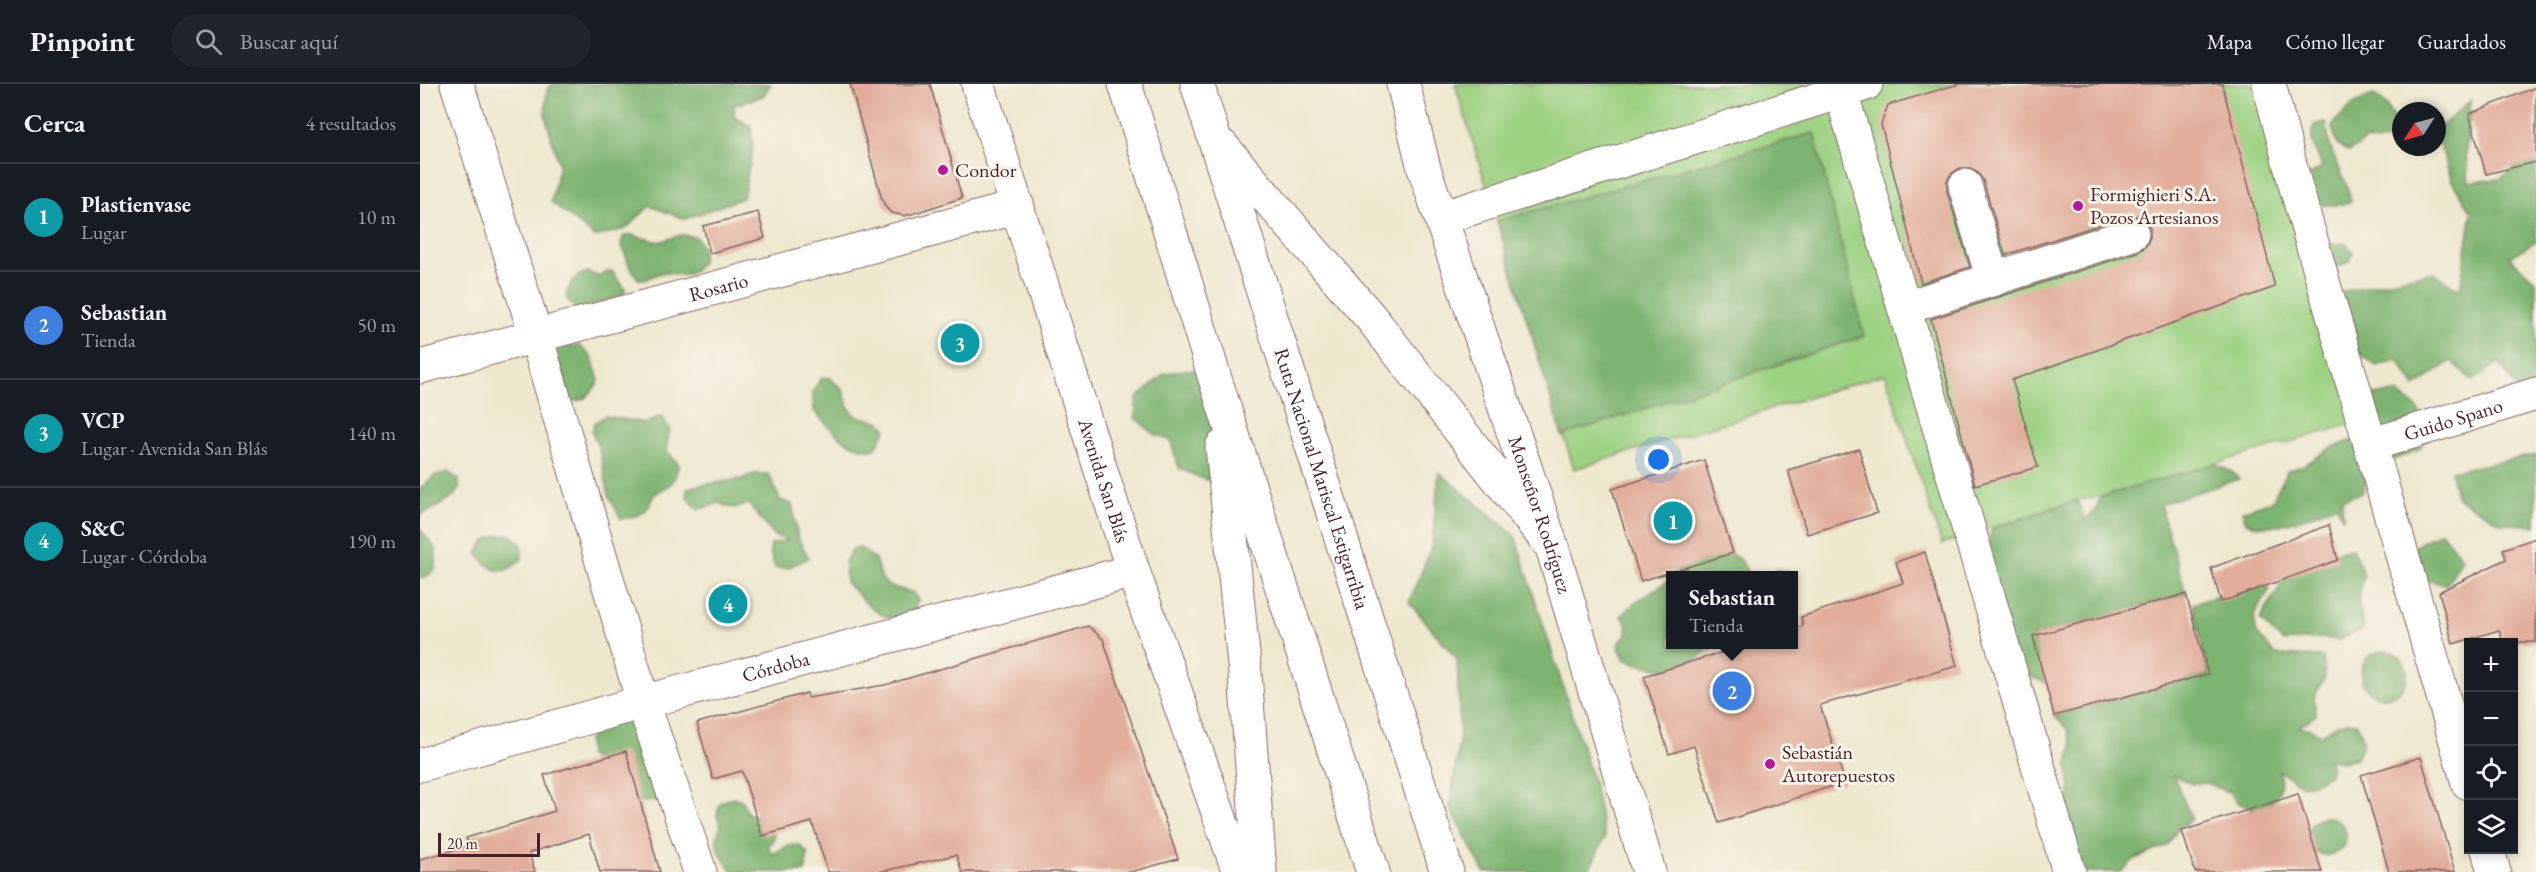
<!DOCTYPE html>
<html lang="es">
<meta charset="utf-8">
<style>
:root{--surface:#171b24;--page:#20242c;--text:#f1f3f6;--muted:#9ea1a6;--line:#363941;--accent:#2563eb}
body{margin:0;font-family:"EB Garamond",serif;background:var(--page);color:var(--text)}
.controls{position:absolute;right:18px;bottom:18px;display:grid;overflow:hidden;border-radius:0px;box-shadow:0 3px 9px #0003}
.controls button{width:54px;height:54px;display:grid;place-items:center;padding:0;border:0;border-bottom:2px solid var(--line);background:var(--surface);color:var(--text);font:30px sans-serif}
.compass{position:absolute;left:1972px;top:18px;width:54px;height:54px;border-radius:50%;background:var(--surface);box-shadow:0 3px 9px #0003;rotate:234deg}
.scale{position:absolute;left:18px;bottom:15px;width:102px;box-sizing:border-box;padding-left:6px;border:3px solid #4a1f2b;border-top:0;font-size:16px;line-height:21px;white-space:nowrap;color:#4a1f2b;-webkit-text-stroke:4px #f7f3e8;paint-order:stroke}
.you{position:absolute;left:1239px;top:376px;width:21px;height:21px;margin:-15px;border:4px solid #fff;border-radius:50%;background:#1a73e8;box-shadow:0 0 0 9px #1a73e833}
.badge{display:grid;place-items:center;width:39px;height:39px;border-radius:50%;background:var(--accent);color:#fff;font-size:20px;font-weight:700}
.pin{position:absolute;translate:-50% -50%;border:3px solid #fff;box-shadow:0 2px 6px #0006}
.popup{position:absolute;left:1246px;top:487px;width:132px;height:78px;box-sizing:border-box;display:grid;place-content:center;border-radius:0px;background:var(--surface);filter:drop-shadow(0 2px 4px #0005);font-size:20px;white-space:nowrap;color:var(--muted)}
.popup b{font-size:22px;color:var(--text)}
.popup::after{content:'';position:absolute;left:50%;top:100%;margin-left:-12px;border:12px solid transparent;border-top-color:var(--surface)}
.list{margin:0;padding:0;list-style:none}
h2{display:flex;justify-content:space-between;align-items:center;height:78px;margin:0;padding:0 24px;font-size:26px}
h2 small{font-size:20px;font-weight:400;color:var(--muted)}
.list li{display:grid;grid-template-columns:39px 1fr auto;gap:18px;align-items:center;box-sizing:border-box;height:108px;padding:0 24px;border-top:2px solid var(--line)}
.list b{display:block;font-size:22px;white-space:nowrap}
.list p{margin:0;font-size:20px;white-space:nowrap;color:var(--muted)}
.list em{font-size:20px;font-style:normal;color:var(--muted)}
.icon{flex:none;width:33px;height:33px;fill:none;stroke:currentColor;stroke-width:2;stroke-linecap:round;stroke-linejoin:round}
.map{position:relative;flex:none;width:2116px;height:788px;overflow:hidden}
header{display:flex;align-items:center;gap:36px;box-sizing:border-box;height:84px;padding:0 30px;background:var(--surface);border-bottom:2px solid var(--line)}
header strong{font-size:28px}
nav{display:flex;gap:33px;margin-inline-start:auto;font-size:21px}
.search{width:420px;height:54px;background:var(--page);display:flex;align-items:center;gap:15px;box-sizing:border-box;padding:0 21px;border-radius:33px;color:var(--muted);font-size:22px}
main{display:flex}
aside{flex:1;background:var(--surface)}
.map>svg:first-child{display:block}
.green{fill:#9ed283;stroke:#747857;stroke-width:1.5}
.forest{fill:#7eb471;stroke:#646a4e;stroke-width:1.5}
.building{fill:#e2ad9b}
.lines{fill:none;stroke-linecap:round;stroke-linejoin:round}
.minor-casing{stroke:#836564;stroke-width:35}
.highway-casing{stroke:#836564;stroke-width:35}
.minor{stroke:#fff;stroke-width:33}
.highway{stroke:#fff;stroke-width:33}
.poi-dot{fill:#b5179e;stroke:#f7f3e8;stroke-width:2}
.labels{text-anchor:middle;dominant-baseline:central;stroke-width:6;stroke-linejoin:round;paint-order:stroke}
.poi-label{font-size:20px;fill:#4a1f2b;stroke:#f7f3e8;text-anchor:start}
.street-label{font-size:20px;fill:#4a1f2b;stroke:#f7f3e8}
</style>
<header>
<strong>Pinpoint</strong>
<div class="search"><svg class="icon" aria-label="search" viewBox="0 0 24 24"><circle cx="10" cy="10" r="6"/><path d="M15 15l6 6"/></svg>Buscar aquí</div>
<nav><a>Mapa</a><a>Cómo llegar</a><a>Guardados</a></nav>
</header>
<main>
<aside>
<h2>Cerca<small>4 resultados</small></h2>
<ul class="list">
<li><span class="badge" style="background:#0f9aa8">1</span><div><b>Plastienvase</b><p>Lugar</p></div><em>10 m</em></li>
<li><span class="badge" style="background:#3f7fe0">2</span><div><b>Sebastian</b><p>Tienda</p></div><em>50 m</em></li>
<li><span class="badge" style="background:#0f9aa8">3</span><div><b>VCP</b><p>Lugar · Avenida San Blás</p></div><em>140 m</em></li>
<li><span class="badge" style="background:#0f9aa8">4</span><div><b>S&amp;C</b><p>Lugar · Córdoba</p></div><em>190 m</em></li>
</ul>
</aside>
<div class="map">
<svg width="2116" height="788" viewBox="0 0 2116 788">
<rect width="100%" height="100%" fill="#f7f3e8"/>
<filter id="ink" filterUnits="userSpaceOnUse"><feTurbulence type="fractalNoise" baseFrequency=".0167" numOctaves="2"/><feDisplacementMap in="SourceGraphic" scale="12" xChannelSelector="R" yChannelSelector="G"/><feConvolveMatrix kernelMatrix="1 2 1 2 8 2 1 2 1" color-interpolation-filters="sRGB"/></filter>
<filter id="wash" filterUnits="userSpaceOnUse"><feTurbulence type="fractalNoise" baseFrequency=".008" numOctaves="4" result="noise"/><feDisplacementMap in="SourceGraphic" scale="24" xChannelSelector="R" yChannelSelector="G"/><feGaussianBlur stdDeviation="1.35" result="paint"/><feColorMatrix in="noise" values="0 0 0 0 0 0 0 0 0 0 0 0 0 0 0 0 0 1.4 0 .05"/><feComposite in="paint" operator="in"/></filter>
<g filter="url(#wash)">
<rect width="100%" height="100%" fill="#eee8cf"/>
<!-- green -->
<path class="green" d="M1035,0H1855L1935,339L1680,413L1657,416L1522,460L1465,290L1154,385Z"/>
<!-- forest -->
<path class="forest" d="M133,0H351L343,12L314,21V33L331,42L333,63L323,114L265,135L230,122L205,145L175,153L131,118L139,81L125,30L127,5Z
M1954,11L1966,21L1977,42L1970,55L1956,58L1946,56L1929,68L1917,61L1912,43C1923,26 1936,17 1954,11Z
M2051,16L2046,70L2049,98L2080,95L2116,70V157L2089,173L2116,197V305L2103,314L2079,278L2053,297L2031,277L1995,303L1978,276L1956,282L1934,264L1919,208L2013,188L2040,206L2052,128L2032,97L2017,52V46Z
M1906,38C1908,48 1908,58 1912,67C1918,85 1929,100 1931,118L1917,121H1881L1875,100L1902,83C1898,68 1885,55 1896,40Z
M1394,49L1444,252L1142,352L1077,137Z
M211,151L239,158L261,151L276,153L283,165L282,178C262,201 260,186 241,189C231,191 229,198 218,195L209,181L201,159L204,152Z
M1926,159L1933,169L1929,178L1901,190L1893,162Z
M192,187L205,205L204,211L157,226L146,214C148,200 153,193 167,188L180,193L184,188Z
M159,261L172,274L179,297C166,317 162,319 138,316L125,275L141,264Z
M763,286H776L810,392L785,396L759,384L750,356L734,350L715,334L717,314L744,290Z
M409,293L423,306L429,324L436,332L461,338L466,345L455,365C429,368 411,345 394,327L393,307L401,295Z
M1979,309L1998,325L2008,351L2000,365L1957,383L1937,312Z
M185,332L226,339L241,332L250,345L246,366L259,381L253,398L233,412C226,432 220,431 201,435L189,412L179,364L172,348L174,339Z
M1934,356L1951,386L1942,409L1922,415L1923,435L1917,421C1888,432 1856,449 1826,439L1822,427L1852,417L1868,386L1883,382L1909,365Z
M2116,371V442L2081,439L2036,413L2031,387Z
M1794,380L1812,388L1819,395L1740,420L1766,510L1613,552L1626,599L1591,585L1567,463L1572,445L1657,416L1665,436L1677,424L1680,413Z
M28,388L39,396V405L31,415L0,432V405L14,392Z
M1019,388L1095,452L1173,697L1185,753L1168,788H1064L1030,724L1040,652L1037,575L989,518L1012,462Z
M333,390H349L360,416L372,420L378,455L389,474L367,484H355L350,468L351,460L369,456L354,452L328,419C319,426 309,424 299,419L278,426L267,413V405L274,402L321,395Z
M0,445L16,465V484L6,493L0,494Z
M2021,448L2042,474L2027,501L2002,495L1982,469Z
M77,451H91L102,461V475C83,493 72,490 57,469L65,457Z
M441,464L455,476L462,495L468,502L494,509L498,516L488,536C461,539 443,516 426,498L425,478L433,465Z
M1932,464L1944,491L1938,516L1944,545L1919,556L1899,554L1863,558L1840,536C1849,521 1858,502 1871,489C1884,477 1914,468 1932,464Z
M1309,469L1321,476L1329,491H1349L1357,485L1367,488L1370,491L1256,492L1264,476Z
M1250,496V560L1342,561L1347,576H1322L1315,564C1285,558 1287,571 1265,582C1250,589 1220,581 1205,576L1198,561L1208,548L1206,538L1201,532L1215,518Z
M1839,499L1850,505L1834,531L1836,548L1855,571L1903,573L1905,593L1894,613L1896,631L1879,643L1891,645L1901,652C1910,643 1923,636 1936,639C1945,653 1946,660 1936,674L1921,678L1910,676V690L1897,698L1884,702L1859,687C1870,722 1824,740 1809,706L1808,708L1788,699L1772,700L1753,691L1772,735L1765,739L1766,741L1759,742L1748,761L1715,775L1700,788H1654L1645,731L1650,707L1648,680L1652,661L1648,646L1634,632L1788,590L1773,520Z
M1941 590a23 23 0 1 1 46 0a23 23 0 1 1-46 0Z
M204,635L218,649V655L225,654L254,699L237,717L212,718L184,680L169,672L168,656L184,641Z
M312,713L322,716L327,729C341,734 348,739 355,752L348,763L353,770L367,762L380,761L388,770L385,788H312C302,770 290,765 301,742L297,732L300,719Z
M1888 752a19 19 0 1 1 38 0a19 19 0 1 1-38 0Z"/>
<g id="blocks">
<!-- building -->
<path class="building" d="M430,0H510L542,114L485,132L471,129L465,122L461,112Z
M1538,0H1802L1855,203L1592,296L1618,383L1555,401L1511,235L1718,168L1726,162L1730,153V144L1724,136L1716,132H1707L1585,171L1563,96L1558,89L1550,84H1540L1531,90L1527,97V107L1550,183L1501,199L1461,40L1468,21Z
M2116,3V78L2066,90L2049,30Z
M338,128L345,154L290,169L283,142Z
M1439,365L1457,429L1387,450L1368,386Z
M1284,376L1313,469L1221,497L1192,405Z
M1909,441L1918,476L1801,518L1791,484Z
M2116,454V558H2083L2079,546L2033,560L2019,508L2086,475L2083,465Z
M1505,468L1537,582L1400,621L1425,698L1299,739L1274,662L1249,670L1224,592L1326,561H1374V545L1383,542L1381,533L1483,499L1476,478Z
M1766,510L1788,590L1634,632L1613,552Z
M668,542L683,555L758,775L711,788H542L536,771L459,788H408L392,738L342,752L322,687L293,695L277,639L387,609L388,614L465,601Z
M206,667L240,788H180L169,750L109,769L115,788H0V775L49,762L46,754L135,727L124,691Z
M2001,673L2035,788H1969L1941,691Z
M1878,710L1902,788H1775L1762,747Z"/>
</g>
</g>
<g filter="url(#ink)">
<use href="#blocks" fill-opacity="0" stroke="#836564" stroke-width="1.5"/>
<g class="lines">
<defs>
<g id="minor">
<path d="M37,0L116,252L223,618L280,788"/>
<path id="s1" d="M558,0L713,487L819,788"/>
<path id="s2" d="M983,0L1004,84L1132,463L1229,788"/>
<path d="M1849,0L1875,100L2048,699"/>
<path d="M1421,8L1649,788"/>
<path d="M1545,102L1573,196"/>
<path d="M1021,134L1446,0"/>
<path d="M1484,224L1712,150"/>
<path id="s3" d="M0,283L598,123"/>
<path id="s4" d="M1950,361L2116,310"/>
<path id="s5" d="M0,681L223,618L713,487"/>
<path d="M2068,766L2074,788"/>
</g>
<g id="highway">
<path d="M705,0L796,298L953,788"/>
<path id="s6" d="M777,0L1027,788"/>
<path d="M802,62L952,235L1132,463"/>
<path d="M802,363L825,590L840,788"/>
</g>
</defs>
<!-- minor casing -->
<use href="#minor" class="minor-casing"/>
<!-- highway casing -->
<use href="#highway" class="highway-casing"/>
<!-- minor -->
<use href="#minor" class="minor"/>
<!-- highway -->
<use href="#highway" class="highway"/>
</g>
</g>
<!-- markers -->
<g class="poi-dot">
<circle cx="523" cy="86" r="6"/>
<circle cx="1658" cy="122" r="6"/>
<circle cx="1350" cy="680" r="6"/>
</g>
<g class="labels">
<!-- poi labels -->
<g class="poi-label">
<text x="535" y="86">Condor</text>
<text x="1670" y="110">Formighieri S.A.<tspan x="1670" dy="23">Pozos Artesianos</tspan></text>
<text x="1362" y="668">Sebastián<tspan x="1362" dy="23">Autorepuestos</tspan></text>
</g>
<!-- street labels -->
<g class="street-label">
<text stroke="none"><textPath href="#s3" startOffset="309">Rosario</textPath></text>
<text stroke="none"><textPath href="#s4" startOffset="87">Guido Spano</textPath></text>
<text stroke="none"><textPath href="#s6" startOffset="414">Ruta Nacional Mariscal Estigarribia</textPath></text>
<text stroke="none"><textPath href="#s1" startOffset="416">Avenida San Blás</textPath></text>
<text stroke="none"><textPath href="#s2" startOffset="452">Monseñor Rodríguez</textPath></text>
<text stroke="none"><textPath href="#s5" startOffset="369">Córdoba</textPath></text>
</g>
</g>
</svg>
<div class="controls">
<button>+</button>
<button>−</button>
<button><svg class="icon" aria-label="locate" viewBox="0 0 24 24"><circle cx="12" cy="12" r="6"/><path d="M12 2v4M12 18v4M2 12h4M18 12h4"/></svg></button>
<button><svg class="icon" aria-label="layers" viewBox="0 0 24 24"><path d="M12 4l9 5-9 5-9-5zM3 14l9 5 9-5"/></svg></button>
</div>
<svg class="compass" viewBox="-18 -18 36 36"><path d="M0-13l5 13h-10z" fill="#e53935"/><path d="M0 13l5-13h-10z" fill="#9ea1a6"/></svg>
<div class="scale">20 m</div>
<div class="you"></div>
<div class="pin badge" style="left:1253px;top:437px;background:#0f9aa8">1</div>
<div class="pin badge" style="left:1312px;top:607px;background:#3f7fe0">2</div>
<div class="popup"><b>Sebastian</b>Tienda</div>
<div class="pin badge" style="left:540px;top:259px;background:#0f9aa8">3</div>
<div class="pin badge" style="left:308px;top:520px;background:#0f9aa8">4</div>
</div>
</main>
